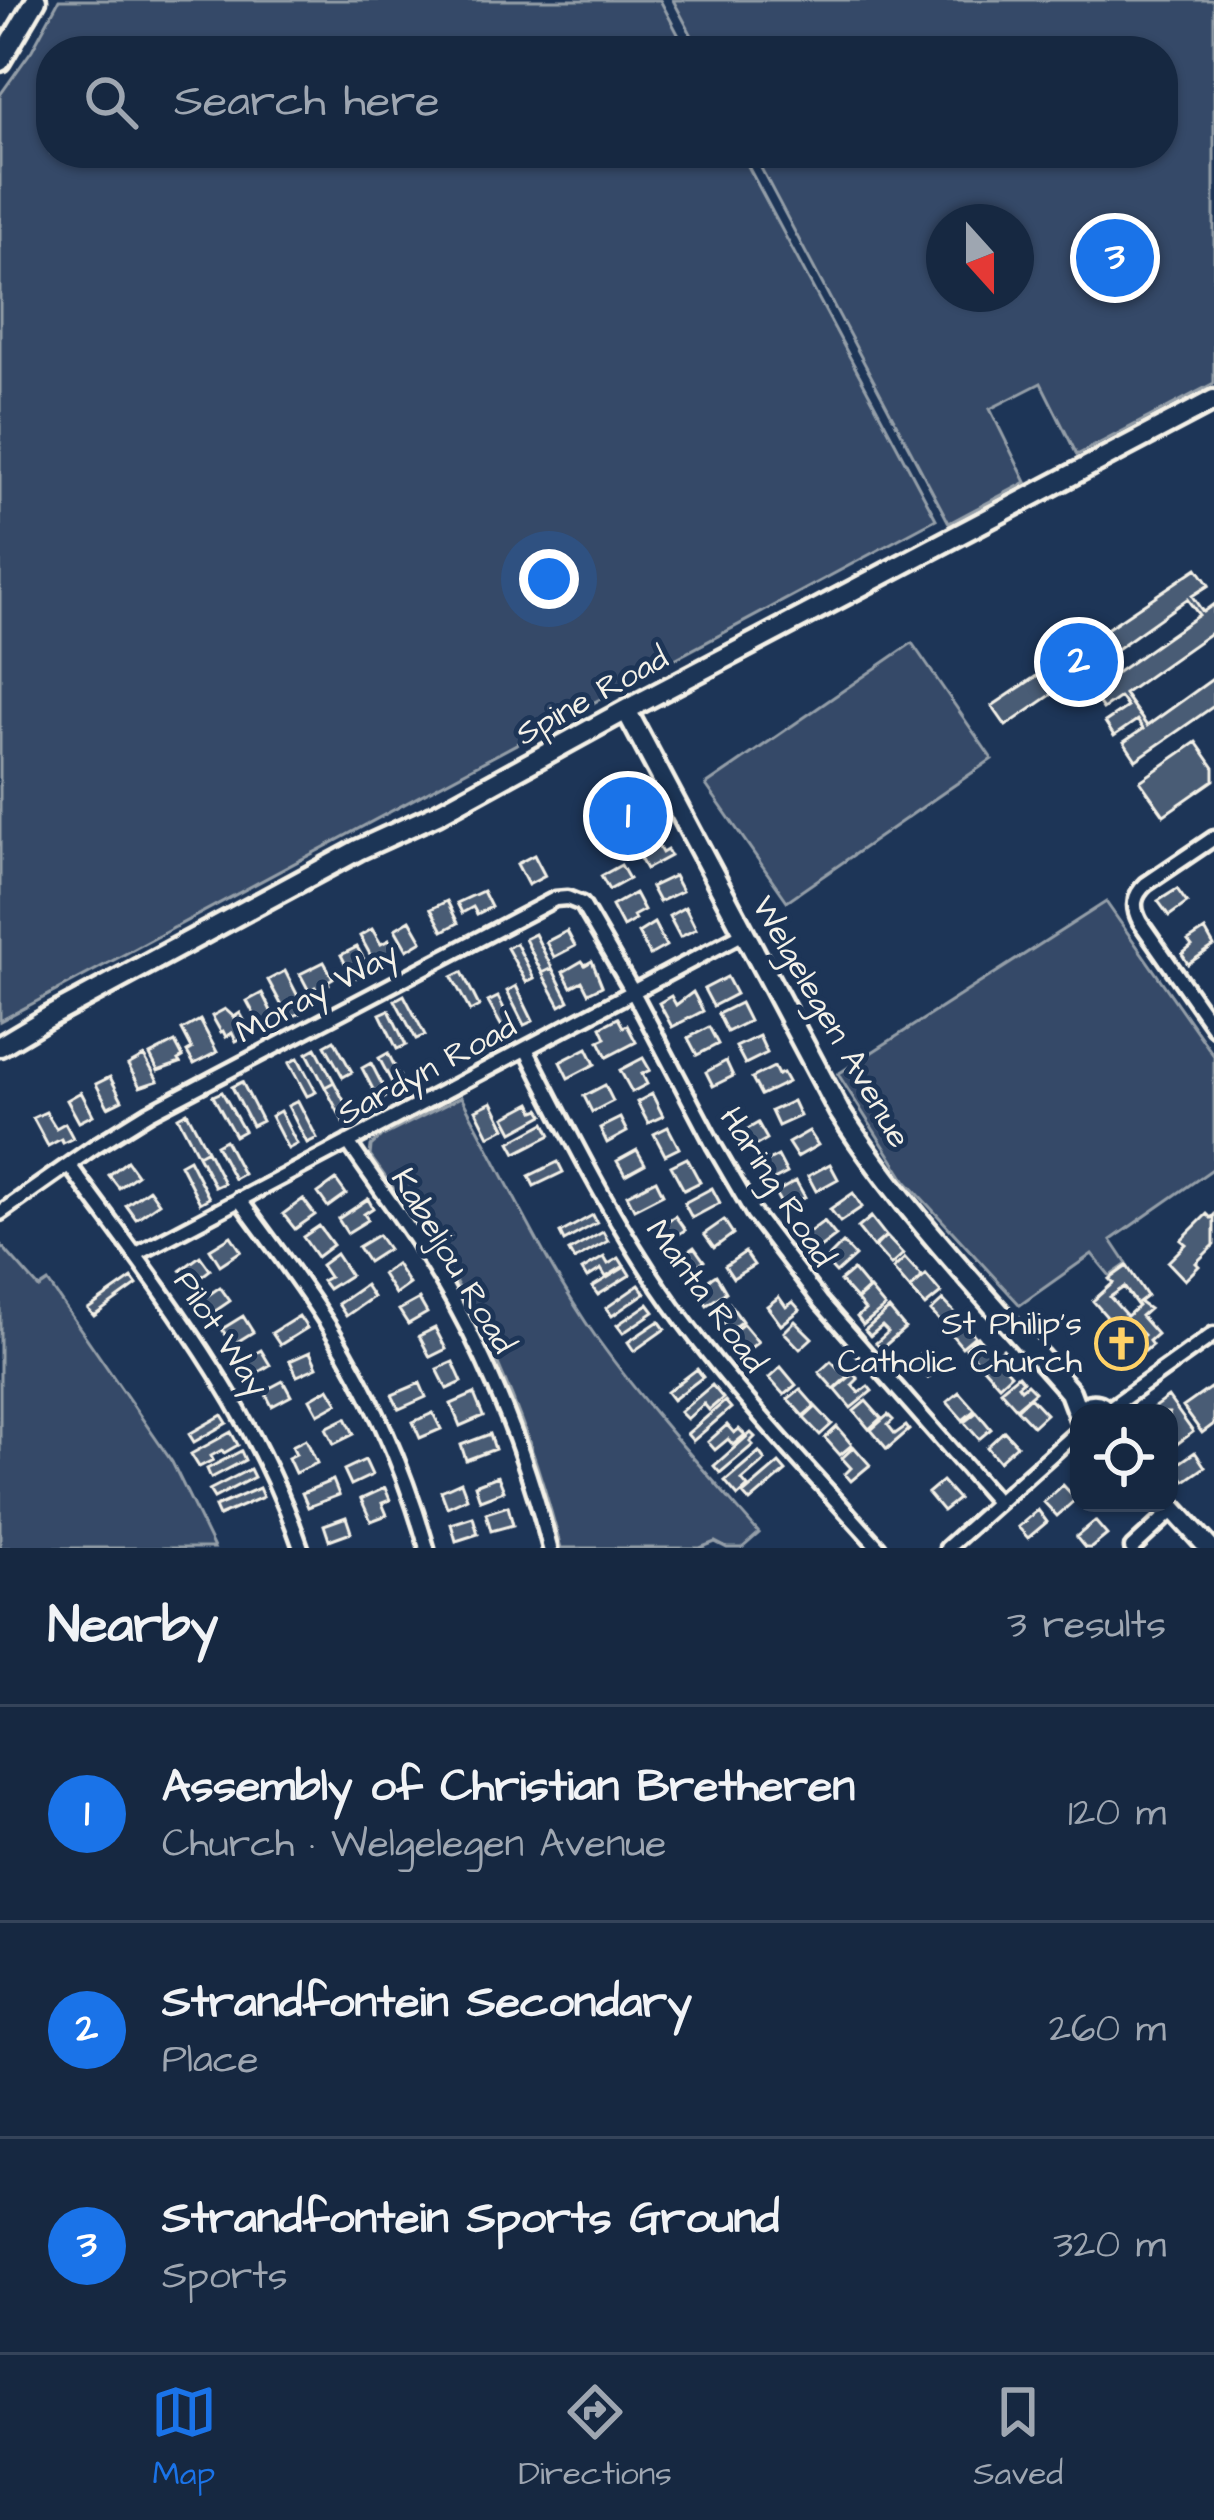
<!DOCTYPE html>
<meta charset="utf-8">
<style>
:root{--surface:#162841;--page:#23344c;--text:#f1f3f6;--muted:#9ea6b1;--line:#35445a;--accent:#1a73e8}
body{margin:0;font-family:"Architects Daughter",sans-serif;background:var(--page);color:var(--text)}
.controls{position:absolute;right:36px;bottom:36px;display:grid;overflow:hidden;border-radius:24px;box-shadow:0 3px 9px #0004}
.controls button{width:108px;height:108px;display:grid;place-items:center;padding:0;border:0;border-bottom:3px solid var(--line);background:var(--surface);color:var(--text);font:60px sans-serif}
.compass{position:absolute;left:926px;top:204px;width:108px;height:108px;border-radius:50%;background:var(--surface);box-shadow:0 3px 9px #0004;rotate:159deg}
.you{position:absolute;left:549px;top:579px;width:42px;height:42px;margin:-30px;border:9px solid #fff;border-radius:50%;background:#1a73e8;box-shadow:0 0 0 18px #1a73e833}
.badge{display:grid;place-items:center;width:78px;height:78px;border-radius:50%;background:var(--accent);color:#fff;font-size:39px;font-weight:700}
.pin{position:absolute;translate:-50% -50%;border:6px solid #fff;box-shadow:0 3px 12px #0006}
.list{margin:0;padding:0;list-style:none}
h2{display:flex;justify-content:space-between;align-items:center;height:156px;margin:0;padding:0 48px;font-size:51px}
h2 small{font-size:39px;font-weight:400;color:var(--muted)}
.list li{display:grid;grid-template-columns:78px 1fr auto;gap:36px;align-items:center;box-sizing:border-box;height:216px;padding:0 48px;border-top:3px solid var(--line)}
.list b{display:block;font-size:45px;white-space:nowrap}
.list p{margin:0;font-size:39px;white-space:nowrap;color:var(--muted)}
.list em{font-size:39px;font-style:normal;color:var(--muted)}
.icon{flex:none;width:66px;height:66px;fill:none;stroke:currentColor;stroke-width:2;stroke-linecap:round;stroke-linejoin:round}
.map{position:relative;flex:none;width:1214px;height:1548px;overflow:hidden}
.search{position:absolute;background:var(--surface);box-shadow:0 3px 9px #0004;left:36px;right:36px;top:36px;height:132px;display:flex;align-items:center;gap:30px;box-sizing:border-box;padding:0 42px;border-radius:48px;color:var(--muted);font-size:45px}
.sheet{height:804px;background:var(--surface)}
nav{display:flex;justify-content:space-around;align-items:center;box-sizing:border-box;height:168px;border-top:3px solid var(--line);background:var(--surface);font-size:33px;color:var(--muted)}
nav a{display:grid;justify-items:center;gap:6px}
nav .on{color:var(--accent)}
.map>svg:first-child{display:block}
.green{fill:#354a67;stroke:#949ea8;stroke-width:3;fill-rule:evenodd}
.building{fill:#485b74;stroke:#f4f1e8;stroke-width:3;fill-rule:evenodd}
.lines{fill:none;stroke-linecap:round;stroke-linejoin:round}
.street-casing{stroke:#f4f1e8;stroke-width:21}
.secondary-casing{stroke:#f4f1e8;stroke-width:27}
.primary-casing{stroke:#f4f1e8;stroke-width:27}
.street{stroke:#1d3557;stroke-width:12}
.secondary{stroke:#1d3557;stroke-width:18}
.primary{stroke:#1d3557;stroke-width:18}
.labels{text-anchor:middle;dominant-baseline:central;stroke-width:10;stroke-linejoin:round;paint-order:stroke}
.street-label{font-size:33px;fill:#f4f1e8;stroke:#1d3557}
.poi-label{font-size:33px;fill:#f4f1e8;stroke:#1d3557;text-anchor:end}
</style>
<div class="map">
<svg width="1214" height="1548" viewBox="0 0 1214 1548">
<rect width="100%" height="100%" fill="#1d3557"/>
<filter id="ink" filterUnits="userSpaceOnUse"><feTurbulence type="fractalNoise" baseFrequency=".00833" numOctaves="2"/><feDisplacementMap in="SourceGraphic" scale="24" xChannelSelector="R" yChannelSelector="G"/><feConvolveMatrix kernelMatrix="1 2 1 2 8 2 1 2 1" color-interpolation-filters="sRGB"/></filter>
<g filter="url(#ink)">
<!-- green -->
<path class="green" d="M59,0H660L687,51H51V153H741L936,519L0,1021V95L32,50Z
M673,0H1214V383L1077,455L1041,383L990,409L1026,482L949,523L753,153H1163V51H700ZM944,222H1016V294H944Z
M912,643L992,759L787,901L706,785Z
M1106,902L1214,1056V1168L1111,1240L1127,1264L1110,1276L1092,1254L1020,1305L906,1181L838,1074Z
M461,1097C505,1176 546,1267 598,1340C647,1408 704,1470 759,1533L742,1548H727L715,1542L700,1548H561C537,1455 504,1362 454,1279C429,1237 399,1196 370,1156L371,1146L381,1137Z
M0,1244L39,1288L48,1282L172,1462L214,1548H0Z"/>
<!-- building -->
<path class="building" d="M1197,568L1209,585L1192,596L1203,612L1214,604V635L1212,632L1124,694L1147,726L1214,678V706L1136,760L1124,742L1143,729L1137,720L1114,736L1105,722L1127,707L1120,697L1103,709L1090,691L1107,680L1096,664L1006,726L992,706ZM1187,599L1199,615L1112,676L1101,660Z
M1196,742L1214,768V780L1164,815L1140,781Z
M636,800L646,819L620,832L610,813Z
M657,844L662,853L667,850L670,856L646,869L638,855Z
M534,855L545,876L528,885L517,864Z
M621,865L629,879L609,890L601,876Z
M674,876L682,891L659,902L651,887Z
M1177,889L1187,903L1169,916L1158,901Z
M483,891L491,907L477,914L473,907L462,913L457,903Z
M635,893L644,910L633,916L635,920L623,927L612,906Z
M447,901L458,923L443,931L431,909Z
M685,907L696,929L680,937L669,916Z
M410,920L422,941L407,950L395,929Z
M654,923L666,946L650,955L638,933Z
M372,929L381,944L389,940L398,955L377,967L360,936Z
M1205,930L1214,946L1188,964L1182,954L1192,946L1188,941Z
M567,931L575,946L554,957L546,942Z
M535,934L552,968L542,973L525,939Z
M516,943L534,978L526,982L507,948Z
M357,947L370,970L353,979L341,955Z
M582,961L585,965L592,961L602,986L588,993L582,981L571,987L563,972Z
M324,962L333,978L328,981L329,984L317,990L315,987L309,991L300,974Z
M552,968L569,1001L560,1006L542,973Z
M285,971L305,1010L289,1019L268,980Z
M462,972L479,1006L470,1011L452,977Z
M727,977L736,994L713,1006L704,989Z
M516,986L533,1021L524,1025L507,991Z
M693,992L703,1011L672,1027L659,1003L671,996L676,1005Z
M262,993L275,1019L261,1027L247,1001Z
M404,995L425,1035L416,1039L395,1000Z
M498,997L515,1030L506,1034L488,1002Z
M740,1003L749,1021L727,1032L718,1014Z
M225,1009L234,1017L240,1013L250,1031L243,1034L244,1037L236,1041L232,1033L226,1037L223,1031L221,1032L212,1016Z
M389,1010L406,1045L397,1049L380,1014Z
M618,1018L623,1027L627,1025L636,1042L607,1057L599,1041L606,1038L601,1027Z
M200,1020L217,1052L194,1064L187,1052L192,1049L182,1030Z
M709,1027L718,1044L697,1055L688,1038Z
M759,1036L767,1053L745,1064L736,1047Z
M334,1040L352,1072L343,1077L325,1045Z
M175,1042L183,1057L178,1060L180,1063L158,1071L150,1055Z
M316,1048L334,1082L325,1087L307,1053Z
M587,1048L595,1064L568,1078L560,1062Z
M388,1053L405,1087L397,1092L379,1058Z
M144,1056L158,1081L140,1087L128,1065Z
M298,1058L316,1092L307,1096L289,1063Z
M643,1058L650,1070L642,1074L647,1084L632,1092L620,1070Z
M726,1061L733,1076L713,1086L706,1072Z
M371,1063L388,1096L379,1101L362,1068Z
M774,1067L778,1075L783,1073L788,1082L761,1095L752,1078Z
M110,1077L122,1100L108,1107L96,1084Z
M242,1082L262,1121L252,1126L232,1087Z
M334,1082L353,1118L344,1123L325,1087Z
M605,1085L613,1101L592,1112L584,1096Z
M81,1092L93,1115L79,1122L67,1100Z
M222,1092L244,1131L235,1136L213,1096Z
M652,1094L663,1116L648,1123L637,1102Z
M298,1101L317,1138L307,1143L288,1106Z
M793,1101L800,1116L778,1126L771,1111Z
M492,1102L505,1128L489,1136L476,1110Z
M531,1103L535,1111L540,1109L544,1115L513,1132L505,1117Z
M280,1111L297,1144L288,1149L271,1116Z
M46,1112L56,1128L65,1123L73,1138L63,1143L61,1139L48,1146L33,1118Z
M187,1112L207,1150L198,1155L178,1117Z
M620,1118L627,1132L607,1143L600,1128Z
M545,1123L551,1135L516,1153L510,1142Z
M758,1123L767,1139L748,1150L739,1134Z
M668,1127L679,1148L665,1155L654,1134Z
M809,1131L818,1145L797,1157L788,1143Z
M225,1140L243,1174L234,1179L216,1145Z
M207,1150L224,1183L215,1187L198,1155Z
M637,1150L645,1164L625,1175L617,1161Z
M778,1156L787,1173L768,1183L759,1166Z
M687,1158L700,1182L684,1190L671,1166Z
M189,1159L209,1198L200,1203L180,1164Z
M127,1161L137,1175L119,1188L109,1175Z
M558,1162L563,1172L534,1186L529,1176Z
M830,1164L838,1179L816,1191L808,1176Z
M336,1180L346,1194L328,1207L318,1193Z
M656,1180L663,1194L634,1209L627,1195Z
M796,1181L805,1197L784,1209L775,1193Z
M712,1188L720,1203L692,1218L684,1203Z
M149,1189L159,1203L136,1219L126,1205Z
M853,1193L862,1207L840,1222L830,1209Z
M303,1199L315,1215L295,1229L283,1214Z
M368,1199L373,1208L364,1214L368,1220L347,1233L338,1219Z
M1207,1214L1211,1218L1214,1215V1245L1196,1263L1199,1266L1185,1280L1168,1262L1186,1244L1181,1240Z
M593,1215L597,1223L564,1241L560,1233Z
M675,1216L685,1230L665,1243L656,1228Z
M871,1217L886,1236L873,1247L858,1228Z
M724,1220L733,1234L714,1248L704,1234Z
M824,1221L836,1236L816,1251L804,1236Z
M319,1226L333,1245L317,1257L303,1237Z
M603,1232L608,1241L574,1260L569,1251Z
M378,1235L388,1249L368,1262L358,1247Z
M231,1236L241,1251L220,1265L210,1249Z
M886,1236L903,1254L891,1265L875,1247Z
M843,1243L855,1256L836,1273L825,1261Z
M694,1247L704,1261L686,1274L676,1260Z
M745,1252L754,1265L733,1278L725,1266Z
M336,1254L350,1275L328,1289L322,1281L329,1277L321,1265Z
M200,1256L210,1270L192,1284L181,1270Z
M604,1257L608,1264L619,1258L624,1266L606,1277L601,1269L587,1278L582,1270Z
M905,1258L922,1277L910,1289L893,1269Z
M396,1264L409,1284L395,1294L382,1274Z
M1127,1266L1147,1296L1139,1302L1149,1309L1141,1316L1157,1334L1149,1341L1152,1345L1145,1351L1138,1340L1144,1335L1131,1322L1126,1327L1119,1320L1114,1325L1093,1301L1113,1283L1109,1279ZM1124,1287L1138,1306L1127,1316L1110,1297Z
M625,1267L630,1275L598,1295L592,1287Z
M853,1270L868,1288L856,1299L840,1281Z
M716,1275L726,1292L707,1305L696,1288Z
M926,1275L941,1293L925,1306L910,1289Z
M132,1278L137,1285L94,1316L88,1309Z
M365,1285L373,1297L346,1316L338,1304Z
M639,1285L645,1293L612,1316L606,1308Z
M220,1287L230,1301L211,1314L201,1300Z
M870,1289L885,1307L863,1325L857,1317L865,1310L857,1300Z
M779,1297L786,1307L793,1302L800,1310L781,1325L767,1306Z
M419,1299L427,1313L408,1324L399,1310Z
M943,1300L959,1317L946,1328L931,1311Z
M729,1303L742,1321L729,1331L715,1312Z
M648,1304L654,1312L623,1333L617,1325Z
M889,1309L905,1328L881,1349L876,1343L888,1332L882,1326L870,1336L865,1330Z
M243,1316L253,1332L232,1345L222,1329Z
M299,1316L307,1328L280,1345L272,1333Z
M959,1317L975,1336L962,1347L946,1328Z
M1119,1320L1126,1327L1131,1322L1144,1335L1138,1340L1143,1346L1122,1366L1098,1340Z
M659,1321L665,1329L634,1351L628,1342Z
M795,1321L812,1338L800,1349L784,1332Z
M743,1324L758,1342L734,1361L728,1353L732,1349L724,1339Z
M435,1328L446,1349L430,1357L419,1336Z
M978,1337L994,1356L983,1367L966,1348Z
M925,1349L940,1367L928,1378L912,1360Z
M1003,1349L1011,1358L1003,1365L1011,1374L999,1385L983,1367Z
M261,1350L270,1365L252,1376L243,1361Z
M310,1352L317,1367L297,1376L290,1361Z
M831,1361L847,1377L834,1389L819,1372Z
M453,1362L462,1382L447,1389L437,1369Z
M781,1367L796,1385L784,1395L769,1378Z
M697,1369L703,1377L673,1400L667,1392Z
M853,1374L858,1379L852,1385L859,1393L868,1386L872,1391L851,1408L835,1389Z
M1018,1375L1023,1381L1018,1385L1021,1389L1027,1384L1035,1392L1016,1408L1000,1390Z
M283,1381L291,1396L272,1406L264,1391Z
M420,1383L426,1397L399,1409L392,1395Z
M712,1385L723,1398L709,1410L704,1404L687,1419L680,1412Z
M329,1388L338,1403L318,1414L310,1399Z
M1210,1388L1214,1393V1424L1202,1433L1183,1407Z
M800,1389L815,1406L803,1416L788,1399Z
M959,1392L975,1410L963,1420L947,1402Z
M474,1394L483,1416L460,1426L451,1404Z
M1030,1397L1046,1414L1033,1426L1017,1409Z
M1168,1397L1193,1432L1169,1450V1430L1172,1428L1169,1413H1146Z
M725,1401L731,1408L693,1441L687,1434Z
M866,1401L881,1418L869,1429L854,1411Z
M816,1407L832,1424L820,1435L804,1418Z
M977,1412L991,1429L979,1439L964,1422Z
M433,1413L441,1429L420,1438L413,1422Z
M222,1415L227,1423L194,1442L189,1434Z
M888,1415L893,1420L888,1425L895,1434L906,1426L909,1430L887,1449L871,1430Z
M346,1418L354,1434L334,1444L326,1428Z
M727,1425L734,1433L739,1429L745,1435L733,1445L728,1439L715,1450L708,1442Z
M837,1427L852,1445L840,1455L825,1438Z
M1004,1431L1017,1445L999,1461L987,1447Z
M231,1432L238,1445L224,1453L222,1450L211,1456L213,1460L199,1467L191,1454Z
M751,1433L755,1437L750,1442L753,1445L720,1473L714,1466Z
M490,1434L495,1449L466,1460L461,1445Z
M306,1439L317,1463L295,1473L288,1458L296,1454L292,1446Z
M854,1447L870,1465L851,1481L845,1474L851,1468L842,1458Z
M241,1451L245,1460L211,1478L207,1469Z
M759,1452L765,1460L742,1480L748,1487L738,1496L725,1481Z
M1195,1452L1205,1467L1185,1481L1175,1466Z
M365,1460L372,1475L351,1485L344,1470Z
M779,1463L786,1471L750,1502L743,1494Z
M250,1469L254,1477L214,1498L209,1490Z
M498,1476L504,1491L480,1500L475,1485Z
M333,1480L339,1495L308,1507L302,1493Z
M942,1481L958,1499L943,1511L928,1493Z
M461,1482L467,1498L447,1507L441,1491Z
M1063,1485L1076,1499L1057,1516L1044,1502Z
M259,1488L263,1497L219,1516L215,1507Z
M385,1488L390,1500L382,1503L387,1515L371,1521L361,1499Z
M508,1506L513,1525L491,1531L486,1513Z
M1038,1510L1047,1522L1028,1538L1018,1527Z
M346,1517L351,1532L329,1540L324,1525Z
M473,1517L478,1534L456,1541L451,1524Z
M1095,1521L1107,1535L1091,1548H1085L1076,1537Z"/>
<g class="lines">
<defs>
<path id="street" d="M1214,838L1146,884C1133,896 1132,907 1140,922L1214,1028
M526,1049C573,1141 620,1236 682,1319C742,1400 812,1473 879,1548
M348,1142C372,1178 399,1213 422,1249C482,1341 523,1443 550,1548
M69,1165C158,1287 252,1403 301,1548
M239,1199C270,1242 302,1283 330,1328C372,1395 405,1472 427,1548
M0,1213L95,1146L150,1112L555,899L567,898L582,904L633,992L714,1146L753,1213L821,1302L997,1502
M135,1255L744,933
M1106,1411L1214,1334
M947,1548L1079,1430
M1132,1548L1174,1509"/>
<path id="secondary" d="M626,710L839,1111C905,1214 990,1300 1070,1392L1079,1416
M0,1046L47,1018L358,850L437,814L626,710L1214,400
M1080,1413C1088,1402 1100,1402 1107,1413
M1168,1503L1209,1548"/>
<path id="primary" d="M0,61L36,0"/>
</defs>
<!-- street casing -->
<use href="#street" class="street-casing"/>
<!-- secondary casing -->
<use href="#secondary" class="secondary-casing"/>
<!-- primary casing -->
<use href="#primary" class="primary-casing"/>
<!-- street -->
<use href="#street" class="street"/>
<!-- secondary -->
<use href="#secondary" class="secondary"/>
<!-- primary -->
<use href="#primary" class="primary"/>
</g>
</g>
<!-- icons -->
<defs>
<symbol id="church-ring" viewBox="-11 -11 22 22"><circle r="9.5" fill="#1d3557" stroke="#ffd166" stroke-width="1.5"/><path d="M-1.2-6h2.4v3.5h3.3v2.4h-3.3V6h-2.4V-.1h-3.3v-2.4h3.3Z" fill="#ffd166"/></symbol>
</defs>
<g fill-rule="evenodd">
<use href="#church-ring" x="1092" y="1314" width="59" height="59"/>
</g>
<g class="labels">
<!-- street labels -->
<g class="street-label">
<text transform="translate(592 696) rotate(-29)">Spine Road</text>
<text transform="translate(317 993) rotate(-28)">Moray Way</text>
<text transform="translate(831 1022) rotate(60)">Welgelegen Avenue</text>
<text transform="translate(427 1070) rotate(-28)">Sardyn Road</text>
<text transform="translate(777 1187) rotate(57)">Haring Road</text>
<text transform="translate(453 1261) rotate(59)">Kabeljou Road</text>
<text transform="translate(706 1296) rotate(54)">Manta Road</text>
<text transform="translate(221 1334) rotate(56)">Pilot Way</text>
</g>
<!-- poi labels -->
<g class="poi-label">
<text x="1082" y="1324">St Philip's<tspan x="1082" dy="38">Catholic Church</tspan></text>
</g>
</g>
</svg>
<div class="controls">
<button><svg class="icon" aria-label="locate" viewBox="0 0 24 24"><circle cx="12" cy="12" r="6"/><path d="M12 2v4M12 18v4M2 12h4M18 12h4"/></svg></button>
</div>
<svg class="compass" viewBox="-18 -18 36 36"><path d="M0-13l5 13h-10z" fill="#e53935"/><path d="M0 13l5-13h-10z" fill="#9ea6b1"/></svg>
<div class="you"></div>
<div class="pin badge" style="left:628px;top:816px">1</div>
<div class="pin badge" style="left:1079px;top:662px">2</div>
<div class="pin badge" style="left:1115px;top:258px">3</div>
<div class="search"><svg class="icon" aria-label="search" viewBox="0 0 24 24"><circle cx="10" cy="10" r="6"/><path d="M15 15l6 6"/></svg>Search here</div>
</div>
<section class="sheet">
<h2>Nearby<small>3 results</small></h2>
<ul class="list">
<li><span class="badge">1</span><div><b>Assembly of Christian Bretheren</b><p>Church · Welgelegen Avenue</p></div><em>120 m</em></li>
<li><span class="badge">2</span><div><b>Strandfontein Secondary</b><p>Place</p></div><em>260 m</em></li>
<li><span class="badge">3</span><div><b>Strandfontein Sports Ground</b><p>Sports</p></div><em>320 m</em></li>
</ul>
</section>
<nav>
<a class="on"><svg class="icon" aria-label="map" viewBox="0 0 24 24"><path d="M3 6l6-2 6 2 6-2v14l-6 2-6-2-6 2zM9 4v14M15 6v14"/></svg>Map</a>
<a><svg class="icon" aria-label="directions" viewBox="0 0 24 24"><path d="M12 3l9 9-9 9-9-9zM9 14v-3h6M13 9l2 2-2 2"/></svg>Directions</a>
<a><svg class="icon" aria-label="saved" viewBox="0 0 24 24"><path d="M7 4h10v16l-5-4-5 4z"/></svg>Saved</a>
</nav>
